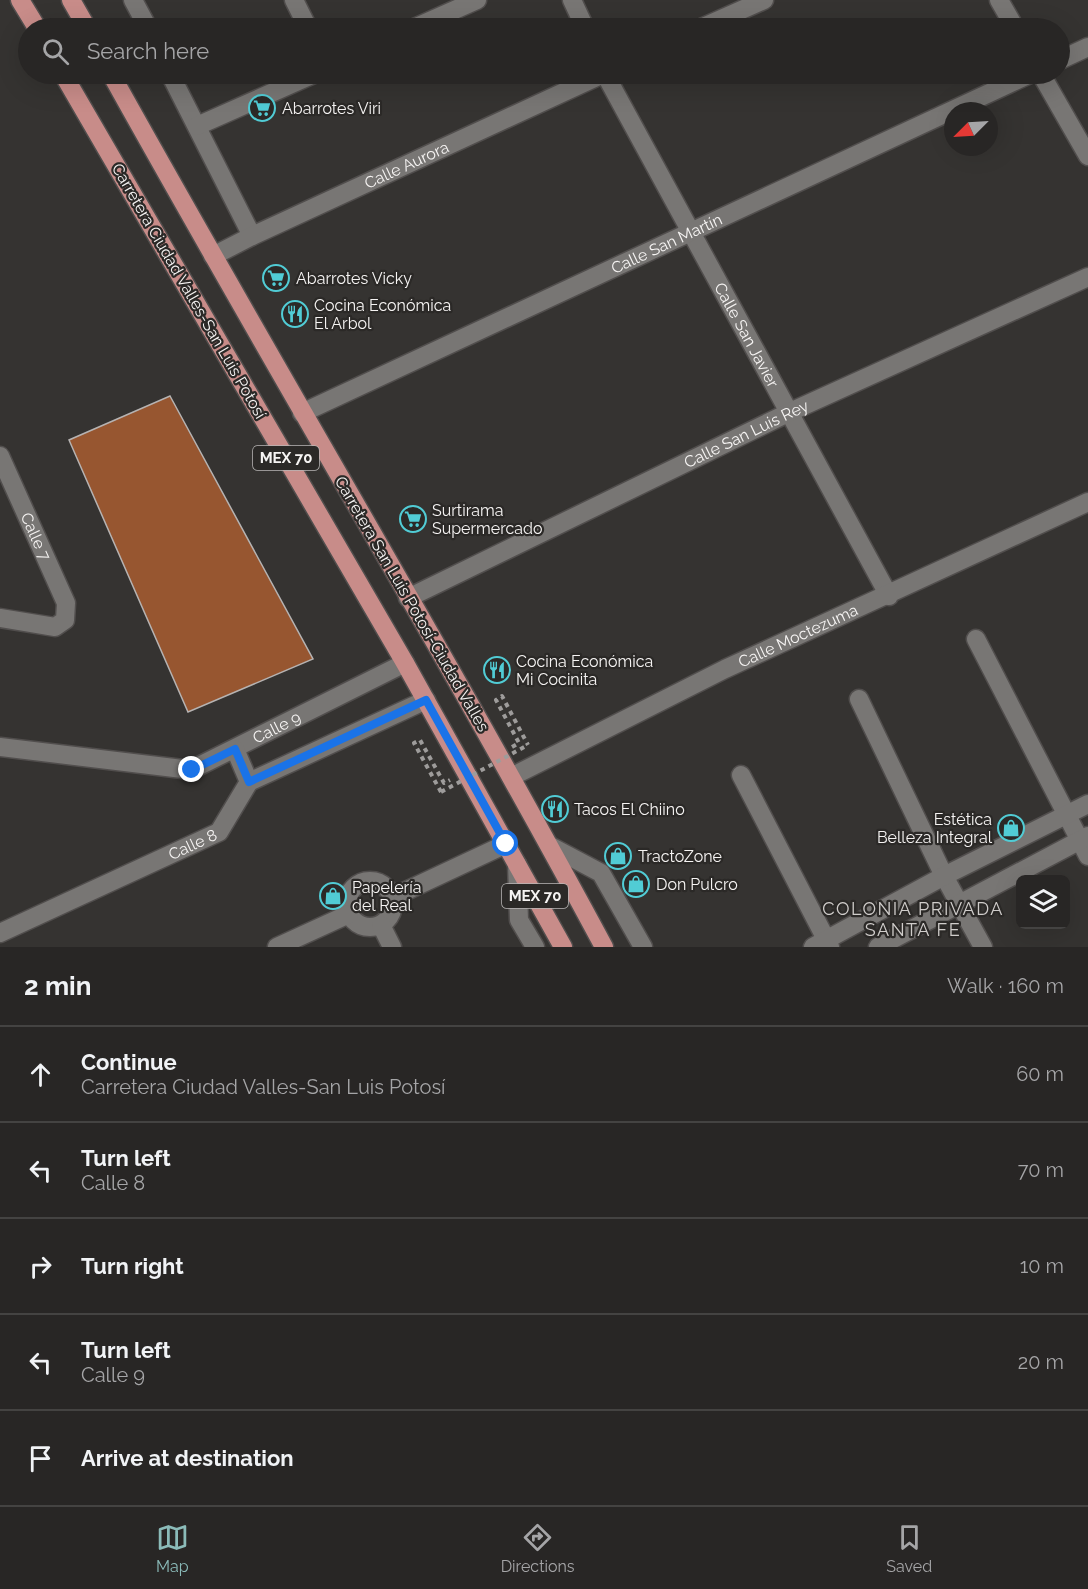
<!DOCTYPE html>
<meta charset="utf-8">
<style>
:root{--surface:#282625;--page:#343232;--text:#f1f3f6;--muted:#a5a5a7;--line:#444342;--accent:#8bbbb9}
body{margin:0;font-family:Raleway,sans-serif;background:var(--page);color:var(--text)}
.controls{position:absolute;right:18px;bottom:18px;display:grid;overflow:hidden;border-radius:9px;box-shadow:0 6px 24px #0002}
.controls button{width:54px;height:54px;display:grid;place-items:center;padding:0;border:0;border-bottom:2px solid var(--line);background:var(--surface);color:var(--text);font:30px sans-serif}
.compass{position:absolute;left:944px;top:102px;width:54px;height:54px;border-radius:50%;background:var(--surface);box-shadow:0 6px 24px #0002;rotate:246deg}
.stop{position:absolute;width:18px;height:18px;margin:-14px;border:4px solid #1a73e8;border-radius:50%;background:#fff}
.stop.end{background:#1a73e8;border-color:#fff;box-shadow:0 2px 6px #0008}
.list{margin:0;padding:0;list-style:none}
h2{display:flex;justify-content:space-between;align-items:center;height:78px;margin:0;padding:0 24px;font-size:26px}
h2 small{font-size:20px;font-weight:400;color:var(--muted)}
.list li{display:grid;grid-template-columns:39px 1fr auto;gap:18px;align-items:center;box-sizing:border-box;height:96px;padding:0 24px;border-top:2px solid var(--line)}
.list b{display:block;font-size:22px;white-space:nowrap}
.list p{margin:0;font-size:20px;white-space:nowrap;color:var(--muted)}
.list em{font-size:20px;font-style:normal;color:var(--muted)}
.icon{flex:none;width:33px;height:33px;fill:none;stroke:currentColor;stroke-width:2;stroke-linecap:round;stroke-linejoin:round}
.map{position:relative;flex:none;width:1088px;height:947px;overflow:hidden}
.search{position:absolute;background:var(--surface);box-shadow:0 6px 24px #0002;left:18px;right:18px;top:18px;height:66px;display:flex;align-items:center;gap:15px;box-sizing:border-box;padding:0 21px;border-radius:33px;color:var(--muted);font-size:22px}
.sheet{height:558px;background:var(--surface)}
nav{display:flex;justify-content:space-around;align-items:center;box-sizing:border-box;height:84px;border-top:2px solid var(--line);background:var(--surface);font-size:16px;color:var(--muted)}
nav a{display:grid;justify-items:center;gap:3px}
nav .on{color:var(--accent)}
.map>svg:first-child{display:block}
.building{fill:#975630;stroke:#b6b3b2;stroke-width:1.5}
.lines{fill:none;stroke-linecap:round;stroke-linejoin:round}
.minor-casing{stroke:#514e4d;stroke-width:21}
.major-casing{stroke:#514e4d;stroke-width:21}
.path{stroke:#9e9c9b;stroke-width:4;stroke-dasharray:4.5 4.5;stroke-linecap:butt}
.minor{stroke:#787674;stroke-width:18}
.major{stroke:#c88c89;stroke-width:18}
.path-bridge{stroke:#9e9c9b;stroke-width:4;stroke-dasharray:4.5 4.5;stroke-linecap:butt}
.route{stroke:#1a73e8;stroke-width:8}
.labels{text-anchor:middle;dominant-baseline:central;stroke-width:4.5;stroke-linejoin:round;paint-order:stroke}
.shield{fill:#2b2927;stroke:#b9b7b6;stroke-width:1.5}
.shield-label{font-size:15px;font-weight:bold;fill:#f6f4f3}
.poi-label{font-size:16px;fill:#f6f4f3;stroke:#2b2927;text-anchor:start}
.street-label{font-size:16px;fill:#f6f4f3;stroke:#2b2927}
.neighbourhood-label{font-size:18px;letter-spacing:1.5px;fill:#d0cdcb;stroke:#2b2927}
</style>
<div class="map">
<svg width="1088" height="947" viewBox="0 0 1088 947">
<rect width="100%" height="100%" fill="#353331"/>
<!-- building -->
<path class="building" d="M170,396L313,659L188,712L69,440Z"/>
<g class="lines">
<defs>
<g id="minor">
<path d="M133,0L148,28"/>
<path d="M294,0L308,28"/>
<path d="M572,0L585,28"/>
<path d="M999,0L1015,28"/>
<path d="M414,28L477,0"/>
<path d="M701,28L764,0"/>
<path d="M1060,60L1088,47"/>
<path d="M170,74L252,236"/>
<path id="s1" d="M605,74L889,596"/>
<path d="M1041,74L1088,156"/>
<path d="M197,126L314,74"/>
<path id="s2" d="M213,256L252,236L603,74"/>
<path id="s3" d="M302,413L1030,74"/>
<path id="s4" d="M0,456L66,603L65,620L55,627L0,618"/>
<path id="s5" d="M408,598L790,412L1088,277"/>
<path d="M976,639L1088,856"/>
<path d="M859,699L944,876L983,947"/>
<path id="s6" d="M0,747L191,770L405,663"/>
<path d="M235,749L249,782"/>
<path d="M741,775L830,947"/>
<path id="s7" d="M511,777L725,669L1088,502"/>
<path d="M550,846L601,873L643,947"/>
<path d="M517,864L519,920L535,947"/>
<circle cx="370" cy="904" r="23"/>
<path d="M393,897L506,844"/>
<path d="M381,925L392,947"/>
<path id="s8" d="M0,933L219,832L249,782L426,700"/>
<path d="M277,947L349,914"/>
<path d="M813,947L944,876L1088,804"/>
<path d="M878,947L1088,836"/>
</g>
<path id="major" d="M20,0L37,28
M71,0L87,28
M63,74L405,663L563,947
M111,74C273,366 446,653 604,947"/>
</defs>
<!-- minor casing -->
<use href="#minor" class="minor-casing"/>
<!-- major casing -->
<use href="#major" class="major-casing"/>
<!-- path -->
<path class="path" d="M512,747L519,743L496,700L502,696L528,745
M441,792L414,743L420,740L444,783L450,780"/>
<!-- minor -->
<use href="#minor" class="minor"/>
<!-- major -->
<use href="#major" class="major"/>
<!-- path-bridge -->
<path class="path-bridge" d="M441,792L528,745"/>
</g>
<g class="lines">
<!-- route -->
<path class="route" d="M192,770L235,749L249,782L426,700L506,844"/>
</g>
<!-- icons -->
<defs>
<symbol id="supermarket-ring" viewBox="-11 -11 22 22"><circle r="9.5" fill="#2b2927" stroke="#51ccd5" stroke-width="1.5"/><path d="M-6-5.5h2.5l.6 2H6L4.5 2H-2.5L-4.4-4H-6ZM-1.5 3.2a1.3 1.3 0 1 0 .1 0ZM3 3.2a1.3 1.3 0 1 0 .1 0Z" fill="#51ccd5"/></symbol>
<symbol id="restaurant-ring" viewBox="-11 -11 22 22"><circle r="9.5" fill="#2b2927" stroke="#51ccd5" stroke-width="1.5"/><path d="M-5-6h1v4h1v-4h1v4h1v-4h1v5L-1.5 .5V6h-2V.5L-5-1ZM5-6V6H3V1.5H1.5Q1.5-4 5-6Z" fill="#51ccd5"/></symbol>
<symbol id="shop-ring" viewBox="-11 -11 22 22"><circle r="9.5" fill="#2b2927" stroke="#51ccd5" stroke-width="1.5"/><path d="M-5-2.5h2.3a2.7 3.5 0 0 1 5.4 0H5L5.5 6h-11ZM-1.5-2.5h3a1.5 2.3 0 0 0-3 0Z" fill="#51ccd5"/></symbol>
</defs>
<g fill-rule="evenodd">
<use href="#supermarket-ring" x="247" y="93" width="30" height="30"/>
<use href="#supermarket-ring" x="261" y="263" width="30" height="30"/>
<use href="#restaurant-ring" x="280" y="299" width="30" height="30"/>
<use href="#supermarket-ring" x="398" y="504" width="30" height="30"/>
<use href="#restaurant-ring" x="482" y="655" width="30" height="30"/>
<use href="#restaurant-ring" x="540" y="794" width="30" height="30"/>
<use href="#shop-ring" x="996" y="813" width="30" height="30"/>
<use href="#shop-ring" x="603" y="841" width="30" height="30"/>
<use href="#shop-ring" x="621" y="869" width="30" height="30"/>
<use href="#shop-ring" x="318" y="881" width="30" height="30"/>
</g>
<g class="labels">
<!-- shield labels -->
<g class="shield">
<rect x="253" y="446" width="66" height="24" rx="4.5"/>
<rect x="502" y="884" width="66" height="24" rx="4.5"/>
</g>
<g class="shield-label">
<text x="286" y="458">MEX 70</text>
<text x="535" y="896">MEX 70</text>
</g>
<!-- poi labels -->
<g class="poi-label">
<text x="282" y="108">Abarrotes Viri</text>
<text x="296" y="278">Abarrotes Vicky</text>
<text x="314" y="305">Cocina Económica<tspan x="314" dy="18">El Arbol</tspan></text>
<text x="432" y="510">Surtirama<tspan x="432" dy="18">Supermercado</tspan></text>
<text x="516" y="661">Cocina Económica<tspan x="516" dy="18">Mi Cocinita</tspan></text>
<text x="574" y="809">Tacos El Chiino</text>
<text x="992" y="819" text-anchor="end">Estética<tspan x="992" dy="18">Belleza Integral</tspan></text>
<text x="638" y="856">TractoZone</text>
<text x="656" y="884">Don Pulcro</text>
<text x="352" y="887">Papelería<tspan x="352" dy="18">del Real</tspan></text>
</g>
<!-- street labels -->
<g class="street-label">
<text stroke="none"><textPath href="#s2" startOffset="214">Calle Aurora</textPath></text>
<text stroke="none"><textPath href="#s3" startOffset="402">Calle San Martín</textPath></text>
<text transform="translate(189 291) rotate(60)">Carretera Ciudad Valles-San Luis Potosí</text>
<text stroke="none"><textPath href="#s1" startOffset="297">Calle San Javier</textPath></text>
<text stroke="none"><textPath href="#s5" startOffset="376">Calle San Luis Rey</textPath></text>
<text stroke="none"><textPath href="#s4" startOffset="88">Calle 7</textPath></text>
<text transform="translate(412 604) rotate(60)">Carretera San Luis Potosí-Ciudad Valles</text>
<text stroke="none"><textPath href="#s7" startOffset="320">Calle Moctezuma</textPath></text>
<text stroke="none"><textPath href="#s6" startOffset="288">Calle 9</textPath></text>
<text stroke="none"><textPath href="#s8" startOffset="212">Calle 8</textPath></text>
</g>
<!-- neighbourhood labels -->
<g class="neighbourhood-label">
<text x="913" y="908">COLONIA PRIVADA<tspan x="913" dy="21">SANTA FE</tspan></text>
</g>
</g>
</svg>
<div class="controls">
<button><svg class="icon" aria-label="layers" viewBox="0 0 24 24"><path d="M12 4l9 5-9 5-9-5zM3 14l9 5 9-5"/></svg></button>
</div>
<svg class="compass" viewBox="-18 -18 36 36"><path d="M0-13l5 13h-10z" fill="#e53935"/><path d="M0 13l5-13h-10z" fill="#a5a5a7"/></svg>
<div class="stop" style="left:506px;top:844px"></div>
<div class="stop end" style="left:192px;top:770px"></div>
<div class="search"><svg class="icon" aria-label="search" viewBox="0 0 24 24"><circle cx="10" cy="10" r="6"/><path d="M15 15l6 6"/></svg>Search here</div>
</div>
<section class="sheet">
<h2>2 min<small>Walk · 160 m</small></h2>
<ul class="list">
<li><svg class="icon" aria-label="ahead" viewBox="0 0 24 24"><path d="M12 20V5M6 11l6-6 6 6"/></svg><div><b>Continue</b><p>Carretera Ciudad Valles-San Luis Potosí</p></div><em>60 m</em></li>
<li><svg class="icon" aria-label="left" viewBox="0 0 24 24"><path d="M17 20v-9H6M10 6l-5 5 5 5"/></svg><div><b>Turn left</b><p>Calle 8</p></div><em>70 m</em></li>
<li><svg class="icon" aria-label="right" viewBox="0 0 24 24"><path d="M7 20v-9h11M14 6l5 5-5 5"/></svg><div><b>Turn right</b></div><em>10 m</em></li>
<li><svg class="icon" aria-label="left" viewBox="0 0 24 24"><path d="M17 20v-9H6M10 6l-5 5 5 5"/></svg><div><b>Turn left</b><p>Calle 9</p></div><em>20 m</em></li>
<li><svg class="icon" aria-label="arrive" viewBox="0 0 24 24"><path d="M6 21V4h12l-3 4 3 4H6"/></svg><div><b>Arrive at destination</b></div></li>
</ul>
</section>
<nav>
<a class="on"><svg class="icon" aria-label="map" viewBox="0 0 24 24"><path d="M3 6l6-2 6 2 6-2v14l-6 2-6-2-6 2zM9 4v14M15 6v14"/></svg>Map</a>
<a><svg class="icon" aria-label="directions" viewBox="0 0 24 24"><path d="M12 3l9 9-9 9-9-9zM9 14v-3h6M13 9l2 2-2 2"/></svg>Directions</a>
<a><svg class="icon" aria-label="saved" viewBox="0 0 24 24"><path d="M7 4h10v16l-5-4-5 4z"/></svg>Saved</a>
</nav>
